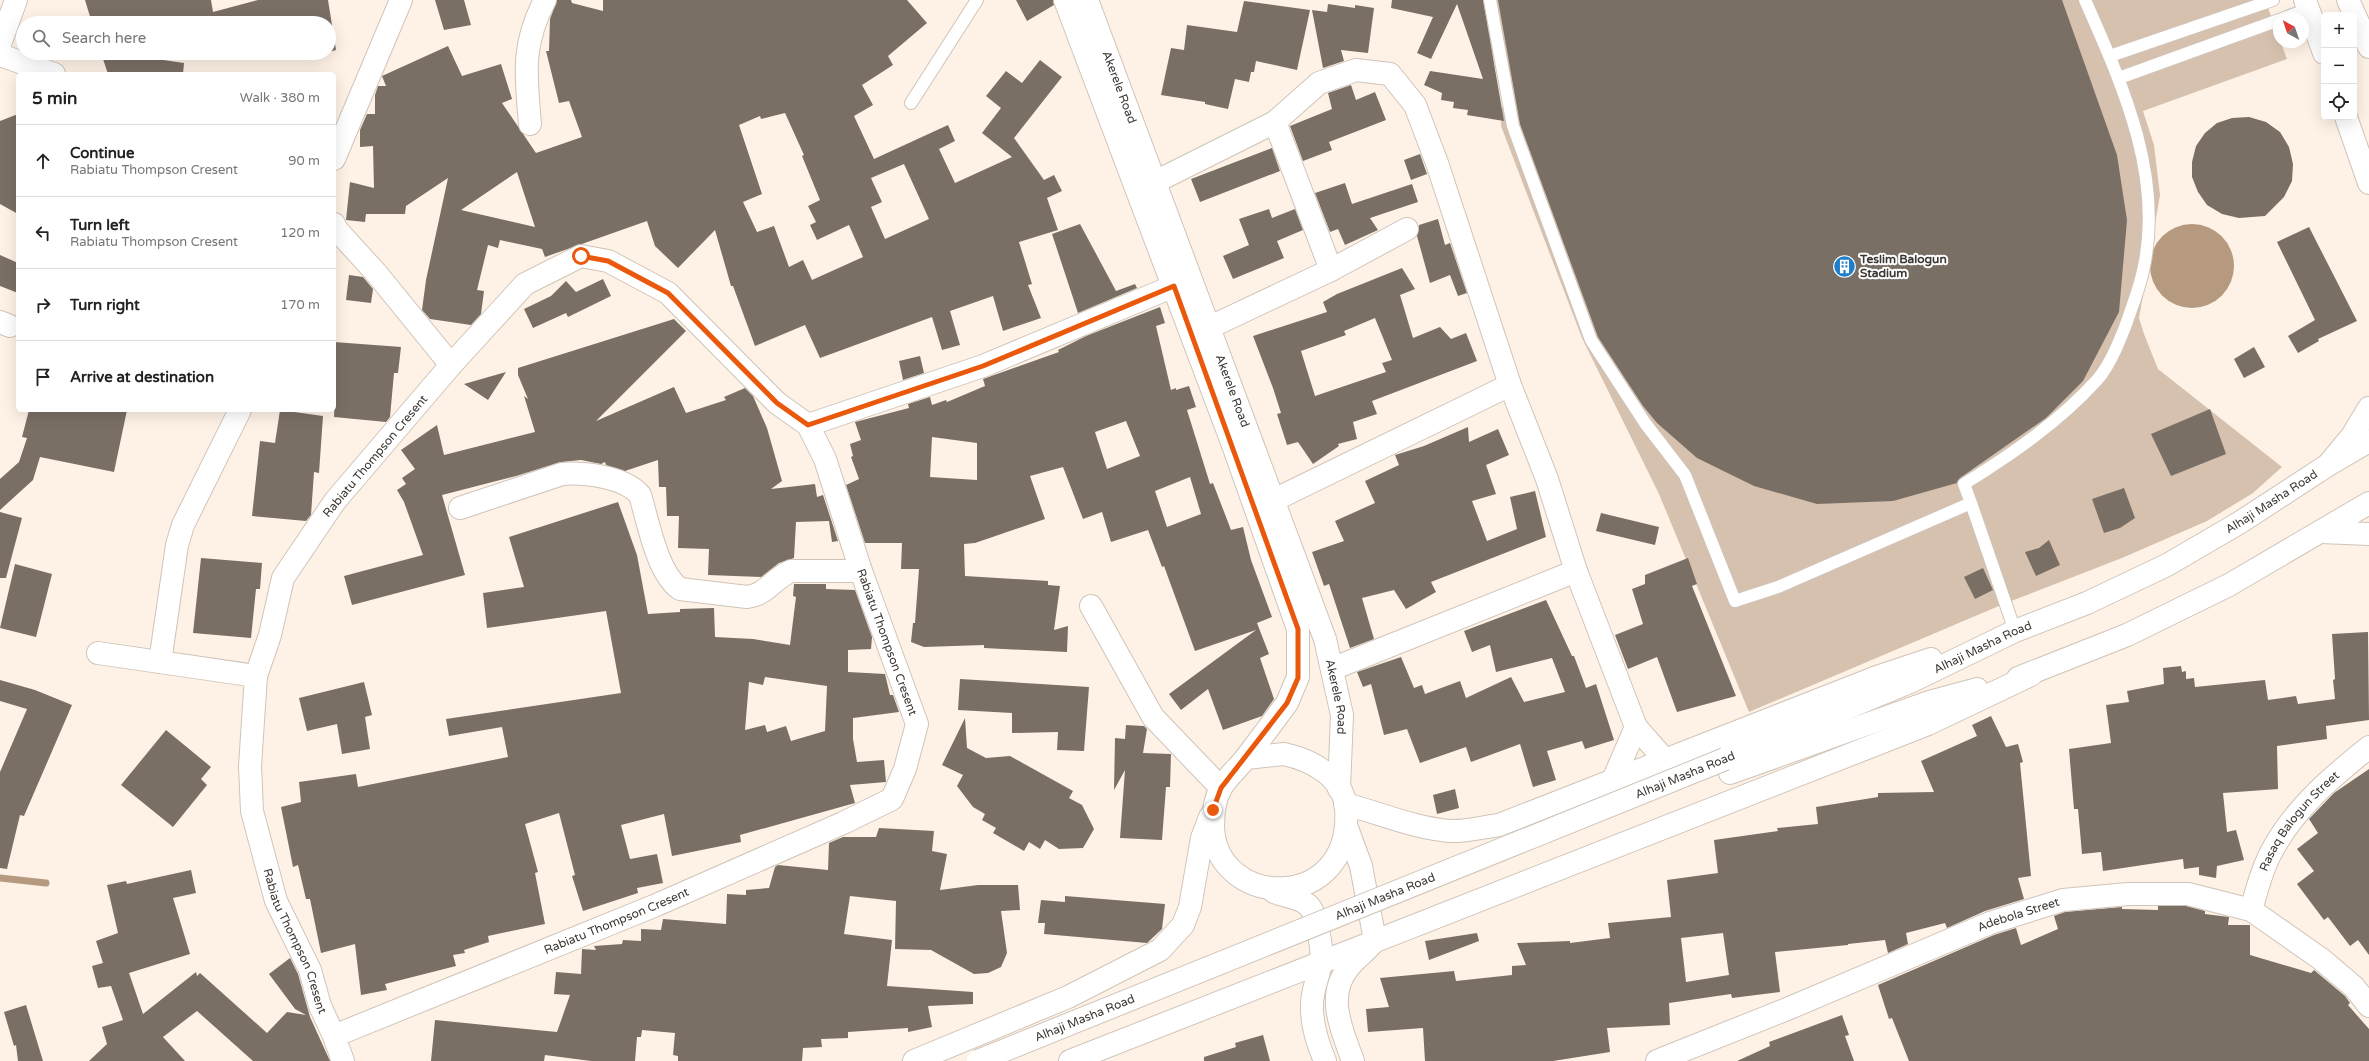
<!DOCTYPE html>
<meta charset="utf-8">
<style>
:root{--surface:#fff;--page:#f2f2f2;--text:#222;--muted:#767676;--line:#e0e0e0}
body{margin:0;font-family:"Varela Round",sans-serif;background:var(--page);color:var(--text)}
.controls{position:absolute;right:12px;top:12px;display:grid;overflow:hidden;border-radius:6px;box-shadow:0 4px 16px #0002}
.controls button{width:36px;height:36px;display:grid;place-items:center;padding:0;border:0;border-bottom:1px solid var(--line);background:var(--surface);color:var(--text);font:20px sans-serif}
.compass{position:absolute;left:2273px;top:12px;width:36px;height:36px;border-radius:50%;background:var(--surface);box-shadow:0 4px 16px #0002;rotate:320deg}
.stop{position:absolute;width:12px;height:12px;margin:-9px;border:3px solid #ea580c;border-radius:50%;background:#fff}
.stop.end{background:#ea580c;border-color:#fff;box-shadow:0 1px 4px #0008}
.list{margin:0;padding:0;list-style:none}
h2{display:flex;justify-content:space-between;align-items:center;height:52px;margin:0;padding:0 16px;font-size:17px}
h2 small{font-size:13px;font-weight:400;color:var(--muted)}
.list li{display:grid;grid-template-columns:26px 1fr auto;gap:12px;align-items:center;box-sizing:border-box;height:72px;padding:0 16px;border-top:1px solid var(--line)}
.list b{display:block;font-size:15px;white-space:nowrap}
.list p{margin:0;font-size:13px;white-space:nowrap;color:var(--muted)}
.list em{font-size:13px;font-style:normal;color:var(--muted)}
.icon{flex:none;width:22px;height:22px;fill:none;stroke:currentColor;stroke-width:2;stroke-linecap:round;stroke-linejoin:round}
.map{position:relative;flex:none;width:2369px;height:1061px;overflow:hidden}
.search{position:absolute;background:var(--surface);box-shadow:0 4px 16px #0002;left:16px;top:16px;width:320px;height:44px;display:flex;align-items:center;gap:10px;box-sizing:border-box;padding:0 14px;border-radius:22px;color:var(--muted);font-size:15px}
.panel{position:absolute;background:var(--surface);box-shadow:0 4px 16px #0002;left:16px;top:72px;width:320px;height:340px;border-radius:6px}
.map>svg:first-child{display:block}
.green{fill:#d6c1ae}
.water{fill:#b69a80}
.lines{fill:none;stroke-linecap:round;stroke-linejoin:round}
.stream{stroke:#b69a80;stroke-width:7}
.building{fill:#7a6f65;fill-rule:evenodd}
.lane-casing{stroke:#d0c4b9;stroke-width:14}
.street-casing{stroke:#d0c4b9;stroke-width:24}
.secondary-casing{stroke:#d0c4b9;stroke-width:24}
.primary-casing{stroke:#d0c4b9;stroke-width:24}
.highway-casing{stroke:#d0c4b9;stroke-width:24}
.lane{stroke:#fff;stroke-width:12}
.street{stroke:#fff;stroke-width:22}
.secondary{stroke:#fff;stroke-width:22}
.primary{stroke:#fff;stroke-width:22}
.highway{stroke:#fff;stroke-width:22}
.secondary-bridge-casing{stroke:#d0c4b9;stroke-width:24;stroke-linecap:butt}
.secondary-bridge{stroke:#fff;stroke-width:22}
.route{stroke:#ea580c;stroke-width:5}
.labels{text-anchor:middle;dominant-baseline:central;stroke-width:4;stroke-linejoin:round;paint-order:stroke}
.street-label{font-size:12px;fill:#3b3631;stroke:#fff}
.poi-label{font-size:12px;font-weight:bold;fill:#3b3631;stroke:#fff;text-anchor:start}
</style>
<div class="map">
<svg width="2369" height="1061" viewBox="0 0 2369 1061">
<rect width="100%" height="100%" fill="#fef2e6"/>
<!-- green -->
<path class="green" d="M1477,0H2265L2287,59L2143,111L2154,145L2160,195L2139,318L2144,334L2158,369L2282,467L2253,493L2207,521L2122,558L2006,603L1749,712L1659,494L1582,338L1501,126L1503,92Z"/>
<!-- water -->
<path class="water" d="M2150 266a42 42 0 1 1 84 0a42 42 0 1 1-84 0Z"/>
<g class="lines">
<!-- stream -->
<path class="stream" d="M0,878L46,883"/>
</g>
<!-- building -->
<path class="building" d="M85,0H211L213,12L258,0H328L336,50L329,52V23H92Z
M435,0H464L471,25L444,30Z
M557,0H571L572,3L603,11V0H907L927,23L888,56L893,65L862,85L873,105L854,116L874,159L948,125L955,141L939,149L955,183L1012,157L982,133L1001,108L986,96L1006,71L1022,83L1040,60L1062,77L1014,138L1044,180L1054,175L1062,191L1047,198L1058,230L1019,242L1032,284L1028,285L1041,318L1003,331L993,296L950,311L960,345L942,350L932,317L820,358L805,325L755,346L733,286H731L715,230L678,268L655,246L647,221L545,257L542,249L500,240L498,248L488,245L477,290L484,291L481,314L471,325L430,319L422,310L426,280L448,178L406,206L405,214H366L365,222L346,220L350,182L374,188L373,146L360,147V130L367,114H375V95L378,86H386L382,76L448,46L462,76L501,64L512,99L502,103L536,153L582,137L569,101L559,103L546,51H549L550,19ZM785,113L804,155L802,156L820,200L808,206L816,222L810,225L817,240L849,225L863,257L812,280L803,260L789,267L774,226L757,232L743,202L762,194L739,125L760,116L761,119ZM904,164L929,219L885,239L871,207L882,202L871,178ZM517,172L535,227L461,210Z
M1016,0H1053L1054,5L1027,21Z
M1392,0H1483L1504,121L1467,115L1468,110L1453,108L1454,102L1441,100L1442,93L1424,85L1430,71L1483,79L1457,4L1431,59L1417,53L1433,17L1391,8Z
M1498,0H2062L2117,155L2127,220L2119,312L2083,381L2046,418L1960,478L1957,483L1893,501L1817,504L1754,486L1697,458L1657,423L1643,406L1598,337L1520,124Z
M1244,1L1310,10L1297,70L1256,61L1254,72H1251L1249,82L1235,79L1228,109L1205,104V102L1161,95L1171,48L1184,50L1187,25L1237,32Z
M1328,4L1355,8V5L1374,8L1368,53L1341,50L1344,61L1323,68L1312,10L1327,12Z
M101,53H155L143,57L184,63L183,74H108Z
M1351,85L1356,100L1375,92L1386,120L1329,142L1332,150L1303,161L1290,126L1332,109L1328,93Z
M18,114V214L0,204V121Z
M2249,117L2266,122L2280,132L2289,147L2293,164L2292,181L2284,197L2265,216L2239,218L2222,214L2207,205L2198,192L2192,177V162L2196,146L2205,133L2217,123L2232,118Z
M1272,148L1280,171L1200,202L1191,179Z
M1420,154L1427,174L1411,180L1404,160Z
M1345,183L1352,204L1412,184L1418,202L1370,218L1378,230L1345,245L1338,229L1330,232L1315,193Z
M1269,209L1272,218L1295,209L1303,230L1277,241L1284,258L1233,279L1223,256L1249,245L1239,219Z
M1438,219L1445,245L1450,243L1467,293L1458,296L1450,275L1430,283L1417,236L1419,225Z
M1080,224L1116,291L1135,284L1137,288L1078,313L1052,234Z
M2309,227L2357,321L2318,339L2319,341L2298,353L2288,336L2315,320L2277,242Z
M0,255L18,263V293L0,286Z
M1402,268L1415,289L1400,295L1413,338L1440,327L1451,339L1466,333L1477,361L1372,401L1377,414L1353,422L1357,439L1338,444L1339,446L1313,464L1298,442L1287,445L1277,414L1281,413L1273,388L1253,336L1327,312L1323,302L1337,294ZM1375,318L1392,360L1382,363L1386,372L1315,396L1301,351L1346,335L1344,331Z
M349,275L363,277L373,289L371,303L346,300Z
M603,279L611,296L568,317L566,313L533,328L524,309L551,296L566,281L576,292Z
M1160,307L1165,323L1156,326L1171,390L1176,388V390L1189,386L1196,407L1187,410L1210,484L1213,483L1231,530L1243,527L1251,560L1272,617L1257,623L1269,654L1260,658L1274,699L1262,716L1223,730L1208,689L1181,710L1169,694L1256,630L1195,651L1164,566L1162,567L1148,530L1111,542L1102,512L1083,519L1063,467L1030,476L1045,519L975,543L964,544L965,576L1048,581V585L1060,586L1054,630L1068,626L1067,652L984,648V645L924,647L911,642L913,623H915L919,569H901L902,543H865L846,485L859,479L851,457L853,456L850,444L861,440L855,422L909,408L908,404L930,397L932,405L946,400L947,402L985,386L983,379L1059,352L1058,350L1086,336ZM1126,421L1140,456L1107,469L1095,432ZM932,437L977,443V480L930,477ZM1190,477L1201,514L1167,527L1155,491Z
M674,319L686,331L596,421L674,387L686,413L726,400L724,397L745,388L753,396L767,428L782,481L771,489L815,484L817,497L823,495L838,541L832,542L829,521L796,522L794,558L779,563L761,577L708,575L709,549L678,548L679,516H667L666,487H659L658,460L625,471L606,465L605,462L601,464L581,460L561,462L516,476L442,495L465,575L352,605L344,576L423,555L404,502L397,490L406,484L402,478L415,469L401,450L437,425L444,455L535,432L524,396L528,399L518,375V368Z
M334,342L401,347L398,373H394L390,417L386,422L334,417L336,365H334Z
M2254,347L2265,367L2244,378L2234,359Z
M920,356L924,373L903,380L899,361Z
M506,372L488,400L464,384Z
M2210,409L2226,454L2171,476L2151,434Z
M29,410H127L114,472L40,457L33,480L0,510V479L19,462L27,438L22,437Z
M280,410L323,416L319,473L314,472L311,515L306,521L252,516L260,441L275,443Z
M1468,427L1469,442L1498,429L1509,455L1486,465L1496,494L1472,501L1487,541L1517,529L1510,497L1535,491L1546,537L1431,582L1436,592L1406,609L1394,590L1362,598L1374,639L1350,648L1329,584L1324,586L1312,552L1344,541L1335,521L1375,503L1365,481L1399,465L1395,455L1424,446Z
M2124,488L2135,518L2120,528L2104,533L2092,499Z
M618,502L637,555L648,614L680,612V609L714,608L715,637L753,639L790,645L796,597L793,596L794,584H826V589L855,590L872,637L871,649L848,650V672L885,674L890,695H893L899,712L853,718V739L857,762L884,760L886,782L850,785L855,803L740,835L741,842L672,856L664,814L621,825L630,859L657,854L663,883L637,888L638,893L583,911L572,876L575,875L559,813L525,824L538,872L535,873L545,924L488,936L489,942L464,950L465,953L453,955L456,966L385,984L387,990L361,995L355,944L321,953L310,899H306L298,865L293,867L281,807L301,802L299,782L356,774L358,787L508,757L502,727L449,736L446,719L621,693L606,611L487,628L483,593L524,587L509,537ZM765,677L827,686L825,731L791,741L786,726L767,732L765,725L745,730L749,682L763,685Z
M0,512L22,518L6,578H0Z
M1601,513L1659,527L1655,545L1596,531Z
M2049,540L2060,565L2036,576L2025,552L2039,548Z
M201,558L262,563L260,589H256L251,638L193,633Z
M1688,558L1697,584L1692,586L1736,696L1677,712L1657,657L1628,669L1615,635L1643,624L1632,589L1645,584V575Z
M15,564L52,574L36,637L0,628Z
M1983,568L1993,590L1975,599L1964,577Z
M1546,600L1572,656H1574L1586,688L1596,684L1614,740L1585,749L1582,741L1547,751L1556,780L1533,787L1520,744L1471,762L1466,747L1420,763L1407,729L1384,735L1371,684L1363,687L1357,672L1401,657L1414,688L1422,685L1425,694L1460,681L1466,698L1511,677L1524,702L1565,692L1552,658L1496,672L1490,645L1472,652L1464,631Z
M2368,632L2369,720L2326,726L2327,739L2277,746L2278,789L2223,793L2227,832L2236,830L2244,860L2217,866L2216,878L2199,875V867L2184,869L2183,859L2103,871L2101,852L2082,854L2078,809H2074L2069,749L2111,743L2106,705L2129,702L2127,691L2164,684L2163,668L2181,666L2182,672L2186,671V679L2194,678L2195,687L2265,680L2268,700L2296,696L2298,704L2335,699L2333,680L2335,679L2332,634Z
M960,679L1089,687L1084,751L1057,750L1058,732L1012,733V713L958,710Z
M0,680L35,690L72,705L24,816L20,815L7,869L0,868V772L27,709L0,701Z
M364,682L372,715L365,717L370,749L342,754L337,724L307,731L299,698Z
M1991,716L2006,747L2018,744L2023,762L2020,763L2031,876L2018,878L2024,899L1985,911L1947,928L1945,923L1906,933L1908,944L1888,953L1885,940L1848,944V945L1775,952L1780,992L1732,998L1731,994L1669,1003L1670,1025L1607,1028L1610,1052L1553,1061H1425L1423,1028L1368,1032L1366,1009L1389,1007L1380,978L1454,971L1456,981L1512,975V966L1526,965L1517,943L1570,941V943L1610,938L1608,923L1671,917L1667,880L1718,873L1714,840L1778,831L1777,828L1818,824L1816,807L1878,797V793L1934,792L1921,761L1977,736L1972,725ZM1723,933L1729,975L1686,982L1681,938Z
M965,718L967,748L986,758L1010,756L1073,791L1069,798L1082,805L1094,829L1083,848L1059,849L1045,840L1040,849L1029,842L1024,851L993,833L996,828L982,820L985,814L973,807L957,786L963,775L942,765Z
M1126,725L1144,726L1147,729L1143,753L1171,754L1170,787H1166L1162,840L1120,838L1125,770L1114,790L1115,738L1125,739Z
M166,730L211,767L201,779L207,785L173,827L121,785Z
M2369,769V955L2358,940L2350,946L2328,917L2324,920L2297,884L2314,871L2297,849L2318,833L2309,819L2334,793Z
M1455,789L1459,808L1437,814L1433,795Z
M879,828L934,831L932,851L947,854L940,890L978,885H1018L1020,910L1001,911L1007,953L1001,967L988,973L974,974L931,950L895,949L896,901L850,896L844,934L892,940L887,986L973,992V1004L928,1006L932,1027L908,1032V1028L848,1032V1038L821,1039L822,1047L803,1048L802,1061H678V1056L673,1055L675,1033L642,1030L641,1037H637L635,1061H591L545,1055L544,1061H431L435,1020L557,1032L570,995L554,994L556,972L581,974L582,949L596,950L594,946L622,944L623,940L641,941V929L661,930L663,919L726,924L727,894L746,895V890L769,888L775,867L778,865L828,870L829,843L843,837H876Z
M191,870L196,893L173,898L190,954L129,973L143,1014L196,972L197,976L200,973L267,1033L287,1012L306,1015L295,1009L269,974L290,958L298,974L310,1017L330,1061H253L197,1011L163,1037L185,1061H89L107,1044L102,1027L123,1020L111,986L98,988L92,966L103,963L96,941L118,933L107,885L126,881L127,884Z
M1065,896L1165,904L1162,929L1147,943L1044,934L1045,923H1038L1041,900L1065,902Z
M2158,906H2186L2205,911V914L2229,917L2228,925H2250V955L2311,973L2314,970L2345,996L2350,1003L2348,1005L2369,1029V1061H1909L1892,1018L1889,1019L1878,985L1994,935L2016,928L2021,945L2058,929L2054,916L2065,912L2122,907V909L2158,910Z
M1477,933L1479,941L1429,960L1425,941Z
M26,1005L43,1061H18L16,1045L14,1046L4,1012Z
M1842,1015L1849,1035L1845,1036L1854,1061H1737L1770,1046L1769,1042Z
M1263,1035L1270,1061H1204V1057L1236,1047L1235,1043Z"/>
<g class="lines">
<defs>
<path id="lane" d="M1490,0L1513,126L1591,340L1645,423L1685,475L1735,601L1778,587L1971,503L2015,631
M2284,18L2309,9
M2110,56L2273,0
M2119,78L2279,20
M911,103L977,0
M1971,503L1964,484C2012,454 2059,422 2097,380C2111,365 2125,329 2131,310C2135,299 2139,287 2142,275C2166,180 2123,86 2085,0"/>
<g id="street">
<path d="M0,44L16,0"/>
<path d="M0,55L54,74"/>
<path d="M1275,122L1331,270"/>
<path d="M530,124C526,75 521,46 545,0"/>
<path d="M334,159L401,0"/>
<path d="M1155,182L1275,122L1319,83L1356,70L1390,74L1415,105L1437,163L1510,385L1547,479L1576,571L1636,727"/>
<path d="M334,224L337,230L377,274L451,365"/>
<path d="M0,322L10,326"/>
<path d="M1208,328L1331,270L1407,229"/>
<path d="M808,425L983,366L1174,286H1192"/>
<path d="M1274,500L1510,385"/>
<path d="M460,508L562,474C584,472 625,477 640,495C648,521 657,573 680,589L747,597C766,595 774,578 791,571H861"/>
<path d="M1091,606L1153,717L1221,788"/>
<path d="M98,653L256,676"/>
<path d="M160,662L177,545L183,525L240,410"/>
<path d="M1332,669L1576,571"/>
<path id="s1" d="M2251,910C2257,889 2263,866 2274,847C2297,806 2333,776 2369,747"/>
<path id="s2" d="M334,1036L654,906L843,823L892,799L905,769L917,724L861,571L825,459L808,425L777,403L668,293L608,261L581,256L525,284L451,365L335,501L283,578L270,635L256,676L250,766L252,811L276,901L310,970L320,1006L334,1036L343,1061"/>
<path id="s3" d="M1657,1061L1792,1007L1990,923L2063,900L2128,894H2188L2251,910L2321,959L2354,987L2369,1006"/>
</g>
<g id="secondary">
<path d="M1065,0L1233,445L1298,629V677L1287,703L1246,758"/>
<path id="s4" d="M1087,0L1325,639L1342,715L1339,789"/>
<path d="M2018,678L2127,635L2229,585L2369,503"/>
<path d="M1284,754C1311,760 1343,776 1346,808C1354,914 1215,910 1213,826C1213,813 1214,800 1221,788C1227,777 1238,768 1246,758Z"/>
<path id="s5" d="M1725,759L1912,681L2015,631L2087,603L2167,565L2239,523L2328,465L2369,441"/>
<path d="M1730,773L1929,702L1977,689"/>
<path d="M1613,780L1636,727L1665,760"/>
<path d="M1345,804C1380,813 1413,828 1450,831C1465,832 1483,827 1499,825L1877,677L1931,659"/>
<path d="M1347,828L1361,866L1375,940C1368,950 1357,957 1349,967C1325,996 1342,1030 1353,1061"/>
<path d="M1274,892C1285,897 1298,896 1308,905C1317,913 1323,951 1321,963C1318,979 1311,992 1312,1008C1312,1027 1318,1044 1325,1061"/>
<path d="M914,1061L1068,997L1160,950L1183,925L1190,907L1202,838L1210,817"/>
<path d="M1070,1061L1928,724L2031,675"/>
</g>
<path id="primary" d="M2305,0L2324,53
M2346,117L2369,183
M2328,465L2352,436L2369,408
M2321,532L2369,534"/>
<path id="highway" d="M2348,0L2369,47"/>
</defs>
<!-- lane casing -->
<use href="#lane" class="lane-casing"/>
<!-- street casing -->
<use href="#street" class="street-casing"/>
<!-- secondary casing -->
<use href="#secondary" class="secondary-casing"/>
<!-- primary casing -->
<use href="#primary" class="primary-casing"/>
<!-- highway casing -->
<use href="#highway" class="highway-casing"/>
<!-- lane -->
<use href="#lane" class="lane"/>
<!-- street -->
<use href="#street" class="street"/>
<!-- secondary -->
<use href="#secondary" class="secondary"/>
<!-- primary -->
<use href="#primary" class="primary"/>
<!-- highway -->
<use href="#highway" class="highway"/>
<defs>
<g id="secondary-bridge">
<path id="s6" d="M978,1061L1725,759"/>
</g>
</defs>
<!-- secondary-bridge casing -->
<use href="#secondary-bridge" class="secondary-bridge-casing"/>
<!-- secondary-bridge -->
<use href="#secondary-bridge" class="secondary-bridge"/>
</g>
<g class="lines">
<!-- route -->
<path class="route" d="M581,256L608,261L668,293L777,403L808,425L983,366L1174,286L1298,629V678L1287,703L1221,788L1213,810"/>
</g>
<!-- icons -->
<defs>
<symbol id="building-disc" viewBox="-11 -11 22 22"><circle r="9.5" fill="#1e7eca" stroke="#fff"/><path d="M-4-6H4V6H1V3H-1V6H-4ZM-2.5-4.3h1.7v1.8h-1.7ZM.8-4.3h1.7v1.8H.8ZM-2.5-1h1.7V.8h-1.7ZM.8-1h1.7V.8H.8Z" fill="#fff"/></symbol>
</defs>
<g fill-rule="evenodd">
<use href="#building-disc" x="1832" y="254" width="25" height="25"/>
</g>
<g class="labels">
<!-- street labels -->
<g class="street-label">
<text stroke="none"><textPath href="#s4" startOffset="93">Akerele Road</textPath></text>
<text stroke="none"><textPath href="#s4" startOffset="417">Akerele Road</textPath></text>
<text transform="translate(375 456) rotate(-50)">Rabiatu Thompson Cresent</text>
<text stroke="none"><textPath href="#s5" startOffset="605">Alhaji Masha Road</textPath></text>
<text transform="translate(887 642) rotate(70)">Rabiatu Thompson Cresent</text>
<text stroke="none"><textPath href="#s5" startOffset="281">Alhaji Masha Road</textPath></text>
<text stroke="none"><textPath href="#s4" startOffset="741">Akerele Road</textPath></text>
<text transform="translate(1685 775) rotate(-22)">Alhaji Masha Road</text>
<text stroke="none"><textPath href="#s1" startOffset="103">Rasaq Balogun Street</textPath></text>
<text stroke="none"><textPath href="#s6" startOffset="439">Alhaji Masha Road</textPath></text>
<text stroke="none"><textPath href="#s3" startOffset="390">Adebola Street</textPath></text>
<text stroke="none"><textPath href="#s2" startOffset="305">Rabiatu Thompson Cresent</textPath></text>
<text stroke="none"><textPath href="#s2" startOffset="2111">Rabiatu Thompson Cresent</textPath></text>
<text stroke="none"><textPath href="#s6" startOffset="115">Alhaji Masha Road</textPath></text>
</g>
<!-- poi labels -->
<g class="poi-label">
<text x="1860" y="259">Teslim Balogun<tspan x="1860" dy="14">Stadium</tspan></text>
</g>
</g>
</svg>
<div class="controls">
<button>+</button>
<button>−</button>
<button><svg class="icon" aria-label="locate" viewBox="0 0 24 24"><circle cx="12" cy="12" r="6"/><path d="M12 2v4M12 18v4M2 12h4M18 12h4"/></svg></button>
</div>
<svg class="compass" viewBox="-18 -18 36 36"><path d="M0-13l5 13h-10z" fill="#e53935"/><path d="M0 13l5-13h-10z" fill="#767676"/></svg>
<div class="stop" style="left:581px;top:256px"></div>
<div class="stop end" style="left:1213px;top:810px"></div>
<div class="search"><svg class="icon" aria-label="search" viewBox="0 0 24 24"><circle cx="10" cy="10" r="6"/><path d="M15 15l6 6"/></svg>Search here</div>
<section class="panel">
<h2>5 min<small>Walk · 380 m</small></h2>
<ul class="list">
<li><svg class="icon" aria-label="ahead" viewBox="0 0 24 24"><path d="M12 20V5M6 11l6-6 6 6"/></svg><div><b>Continue</b><p>Rabiatu Thompson Cresent</p></div><em>90 m</em></li>
<li><svg class="icon" aria-label="left" viewBox="0 0 24 24"><path d="M17 20v-9H6M10 6l-5 5 5 5"/></svg><div><b>Turn left</b><p>Rabiatu Thompson Cresent</p></div><em>120 m</em></li>
<li><svg class="icon" aria-label="right" viewBox="0 0 24 24"><path d="M7 20v-9h11M14 6l5 5-5 5"/></svg><div><b>Turn right</b></div><em>170 m</em></li>
<li><svg class="icon" aria-label="arrive" viewBox="0 0 24 24"><path d="M6 21V4h12l-3 4 3 4H6"/></svg><div><b>Arrive at destination</b></div></li>
</ul>
</section>
</div>
